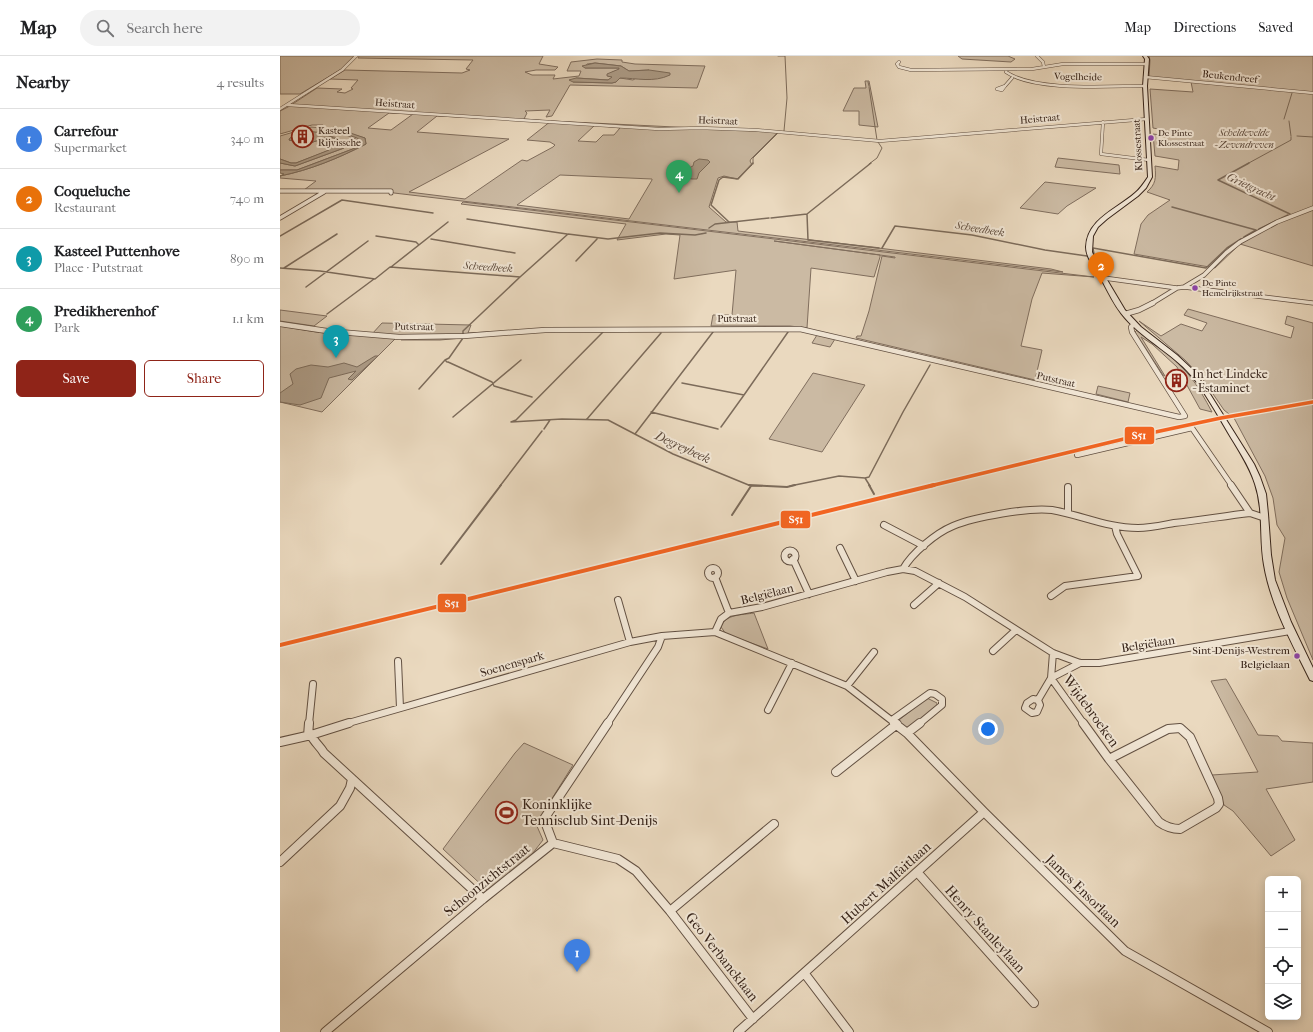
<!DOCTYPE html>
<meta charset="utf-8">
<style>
:root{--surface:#fff;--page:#f2f2f2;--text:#202124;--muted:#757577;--line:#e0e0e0;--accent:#8f2418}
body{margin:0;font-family:"IM FELL French Canon",serif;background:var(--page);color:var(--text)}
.controls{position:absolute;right:12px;bottom:12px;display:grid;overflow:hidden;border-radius:6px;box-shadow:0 2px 10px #0003}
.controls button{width:36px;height:36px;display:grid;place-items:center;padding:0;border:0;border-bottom:1px solid var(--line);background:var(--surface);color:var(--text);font:20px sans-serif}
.you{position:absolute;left:708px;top:673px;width:14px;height:14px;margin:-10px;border:3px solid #fff;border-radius:50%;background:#1a73e8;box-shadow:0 0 0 6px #1a73e833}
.badge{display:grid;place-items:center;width:26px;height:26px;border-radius:50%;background:var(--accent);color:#fff;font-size:13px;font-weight:700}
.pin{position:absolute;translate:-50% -33px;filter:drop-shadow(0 1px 2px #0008)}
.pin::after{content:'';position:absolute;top:21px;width:14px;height:12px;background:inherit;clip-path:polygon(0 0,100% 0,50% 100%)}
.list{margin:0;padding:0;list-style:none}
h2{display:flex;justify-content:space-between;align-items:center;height:52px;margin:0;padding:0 16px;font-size:17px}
h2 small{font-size:13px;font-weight:400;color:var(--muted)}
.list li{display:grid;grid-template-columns:26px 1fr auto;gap:12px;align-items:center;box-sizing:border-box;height:60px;padding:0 16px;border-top:1px solid var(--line)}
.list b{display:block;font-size:15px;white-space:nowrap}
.list p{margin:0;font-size:13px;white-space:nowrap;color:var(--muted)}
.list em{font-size:13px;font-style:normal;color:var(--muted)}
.actions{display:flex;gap:8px;padding:12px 16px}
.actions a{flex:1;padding:9px 0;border:1px solid var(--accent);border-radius:6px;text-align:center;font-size:14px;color:var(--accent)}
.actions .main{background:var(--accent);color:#fff}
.icon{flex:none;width:22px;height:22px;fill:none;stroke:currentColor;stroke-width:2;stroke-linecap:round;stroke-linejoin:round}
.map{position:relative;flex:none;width:1033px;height:976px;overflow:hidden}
header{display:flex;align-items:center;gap:24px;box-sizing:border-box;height:56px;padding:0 20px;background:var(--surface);border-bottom:1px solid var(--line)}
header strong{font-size:19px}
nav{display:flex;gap:22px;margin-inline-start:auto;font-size:14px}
.search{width:280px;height:36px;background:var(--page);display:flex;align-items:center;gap:10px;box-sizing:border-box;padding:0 14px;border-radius:22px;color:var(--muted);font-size:15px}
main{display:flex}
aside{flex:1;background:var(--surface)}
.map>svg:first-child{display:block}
.green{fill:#cbbaa3;stroke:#806e5e;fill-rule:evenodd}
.water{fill:#ac9b86;stroke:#7c6b5a}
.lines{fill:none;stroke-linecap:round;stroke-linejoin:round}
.stream-far2{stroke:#7c6b5a;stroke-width:1}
.stream-far1{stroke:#7c6b5a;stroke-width:1.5}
.stream{stroke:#7c6b5a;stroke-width:2}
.street-far4-casing{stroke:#625042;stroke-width:3.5}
.street-far3-casing{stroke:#625042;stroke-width:5}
.street-far2-casing{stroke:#625042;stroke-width:6}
.street-far1-casing{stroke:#625042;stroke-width:8}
.street-casing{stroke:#625042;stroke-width:10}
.secondary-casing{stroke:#352218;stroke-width:2}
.street-far4{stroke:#f1e6d5;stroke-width:2.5}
.street-far3{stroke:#f1e6d5;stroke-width:3.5}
.street-far2{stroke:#f1e6d5;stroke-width:4.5}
.street-far1{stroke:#f1e6d5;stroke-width:6}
.street{stroke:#f1e6d5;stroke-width:8}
.secondary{fill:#f1e6d5;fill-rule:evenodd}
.rail-1-far1-casing{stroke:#f1e6d5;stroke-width:6}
.rail-1-casing{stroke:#f1e6d5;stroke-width:7}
.rail-1-far1{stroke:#f26522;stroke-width:3.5}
.rail-1{stroke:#f26522;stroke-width:4}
.bus-dot{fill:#8e44ad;stroke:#f1e6d5;stroke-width:1.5}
.labels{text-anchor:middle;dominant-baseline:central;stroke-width:4;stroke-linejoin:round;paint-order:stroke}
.far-bus-label{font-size:9px;fill:#352218;stroke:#f1e6d5;text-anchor:start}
.far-street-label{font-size:10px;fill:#352218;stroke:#f1e6d5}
.far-poi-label{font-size:10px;fill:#352218;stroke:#f1e6d5;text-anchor:start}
.far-park-label{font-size:10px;font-style:italic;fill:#5a483b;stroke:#f1e6d5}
.far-water-label{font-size:11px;font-style:italic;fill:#5f4c3e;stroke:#f1e6d5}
.bus-label{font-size:11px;fill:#352218;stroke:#f1e6d5;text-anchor:end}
.poi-label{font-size:12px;fill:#352218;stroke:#f1e6d5;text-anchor:start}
.street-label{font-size:12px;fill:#352218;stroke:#f1e6d5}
.water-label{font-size:13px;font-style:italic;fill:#5f4c3e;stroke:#f1e6d5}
.near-street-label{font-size:14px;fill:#352218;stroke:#f1e6d5}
.near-poi-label{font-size:14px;fill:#352218;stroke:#f1e6d5;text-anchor:start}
.line-badge{stroke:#f1e6d5;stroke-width:1.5}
.badge-label{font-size:11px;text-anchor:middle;font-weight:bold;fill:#fff}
</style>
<header>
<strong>Map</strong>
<div class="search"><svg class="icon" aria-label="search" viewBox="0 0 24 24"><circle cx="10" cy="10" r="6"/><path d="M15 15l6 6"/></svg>Search here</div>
<nav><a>Map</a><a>Directions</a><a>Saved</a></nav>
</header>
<main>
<aside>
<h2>Nearby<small>4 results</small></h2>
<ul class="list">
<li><span class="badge" style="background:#3f7fe0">1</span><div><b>Carrefour</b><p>Supermarket</p></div><em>340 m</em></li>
<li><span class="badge" style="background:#e8710a">2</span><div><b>Coqueluche</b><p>Restaurant</p></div><em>740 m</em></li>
<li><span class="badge" style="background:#0f9aa8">3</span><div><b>Kasteel Puttenhove</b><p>Place · Putstraat</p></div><em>890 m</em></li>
<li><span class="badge" style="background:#2e9e5b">4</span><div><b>Predikherenhof</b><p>Park</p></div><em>1.1 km</em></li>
</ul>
<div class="actions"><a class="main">Save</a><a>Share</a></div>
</aside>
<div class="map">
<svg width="1033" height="976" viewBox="0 0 1033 976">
<rect width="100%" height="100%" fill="#ead9bf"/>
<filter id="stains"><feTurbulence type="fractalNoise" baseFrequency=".005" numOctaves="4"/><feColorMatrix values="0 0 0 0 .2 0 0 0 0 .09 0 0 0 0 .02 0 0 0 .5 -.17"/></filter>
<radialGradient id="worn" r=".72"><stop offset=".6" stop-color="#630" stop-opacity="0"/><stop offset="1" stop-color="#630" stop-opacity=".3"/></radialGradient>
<!-- green -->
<path class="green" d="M0,0H74L60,14L20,38H0Z
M79,0H263L259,8L278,11L275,14H256L245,16L252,19H275L273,23L299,20L301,15H287L291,6L317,3L342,4V6L355,8L425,10L417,32L290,29L272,60L266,61L270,54L245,55L247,57L244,63L269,65L157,60L137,76L229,83L129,136L185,143L242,104L247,105L273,91L275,89L270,86L247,84L271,65L498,76L471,103L470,105L472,109L457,123L444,120L438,122L429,151L446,166H457L458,175L771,213L783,216L114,137L111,135L24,134L36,125L0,122V120C30,114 59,102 86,88L85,82L51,73L81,85V88L78,91L17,114H0V107L15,110L64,92L68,88L58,82L28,75L10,82L9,84L27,88L45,82L60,88L48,92L50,94L16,107H11L0,103V80L31,71L43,72V69H32L0,78V55L8,51L37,32L62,33L57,36L65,37L73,33L71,32L78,24L50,23L65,14L182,17L190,14L186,13L193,4L78,2ZM315,7L341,10L349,15L369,14L353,24L340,22L336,26L332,27L293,26L296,22L328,24L333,21L328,20L332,16L339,14V12H305L307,8ZM109,57L133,58L111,74L88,72ZM315,69L340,72L334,79H323L316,86L298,85ZM280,119L372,123V124L349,163L237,149Z
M678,0H728L735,3L731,6L682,3Z
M869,0H1033V210L960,188L935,212L854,198L861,168L868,159L890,144L867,136C876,128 876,122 875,110L898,114L899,104L875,100L873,78L888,80L889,75L873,72L870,33L913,36L911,26L869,21L870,4Z
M585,25H589L598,71L579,69V55H563L574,32H586Z
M778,102L839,109L840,118L775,111Z
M765,126L816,132L787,150L778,158L740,152Z
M183,146L814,221L762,217L752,243L741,290L762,294L755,324L576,282L577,280H581L589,255L602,200L615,202V201L494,185L600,199V201L594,221L531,212L527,272L510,270H431L433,259H452L456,214L394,223L400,179L386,178L337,184L346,168L181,148Z
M908,253L1011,282L1014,271L1005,268L1007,260L1033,267V604L1007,542L999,516L1005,482L997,469L993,442L985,420L954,362L944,354L922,322L905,304L859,265L881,280L901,268L922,275L927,267L904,259Z
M0,254L47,260L34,270L0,265Z
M102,267L191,269L188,277L227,275L226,278L160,284H121L124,280L92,278Z
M0,270L36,276L116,282L42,356L0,346Z
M857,274C875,288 894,301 909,319C918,330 925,343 932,356L920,353L897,311L872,288L861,281L885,320L883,319L855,276Z
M537,279L555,283L550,291L532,287Z
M533,317L585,329L542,396L489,383Z
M818,330L850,337L848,346L816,338Z
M474,557L488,593L446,578L441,571C445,558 462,559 474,557Z
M946,623L978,679L998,680L1002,685L1033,687V726L986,733L1015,784L991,800L953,755L944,749L932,719L978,716L931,625Z
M647,642L657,647V651L628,673L619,666V664Z
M244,687L293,709L256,768L263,784L249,802L208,835L163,793L235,697Z"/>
<!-- water -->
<path class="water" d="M315,7L341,10L349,15L369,14L390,17V19C373,27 357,22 340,22L336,26L332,27L293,26L289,24L296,22L328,24L332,21L327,20V18L339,13V12H305L302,10Z
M53,71L85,82L86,88C59,102 30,114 0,120L4,118L0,117V114H17L78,91L81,88V85L77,82L51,73Z
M28,75L42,77L68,88L64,92L15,110L0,107V103L11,107H16L49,94L48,92L60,88L45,82L27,88L9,84L10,82Z
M419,103L428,104L430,106L419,117L417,123H412L399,120L398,117L413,110L414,106Z
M95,300H98L72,324L68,323L76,315L49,322L41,342L20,349L0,346V337L13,328L10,318L16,313L31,309L48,311L64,307L77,311Z"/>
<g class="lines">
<!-- stream-far2 -->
<path class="stream-far2" d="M498,0H505L507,42L504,75
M588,26L589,30
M589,31L597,84
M1004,63L1012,37
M1009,65L1011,80
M1017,80L1033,81
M473,108V102L498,77
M589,108L597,102L602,92L598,86
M967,108L1011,84V81"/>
<!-- stream-far1 -->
<path class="stream-far1" d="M969,107L938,124L1010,158
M892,151L976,174
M527,158L591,107
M527,158L528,184L599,192
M491,162L527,158
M187,163L287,178
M449,166L431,149L439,124L443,121L458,123L473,107
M429,172L435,168L489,162
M979,173L1008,159
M0,180L62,144L153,157
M96,180L136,186L138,188
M964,181L976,174
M151,183L235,197
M602,192L615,170L692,179L765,194L807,200
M814,198L813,192L926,212L947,192L961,183
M296,205L317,183
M111,211L168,166
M0,212L40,215L95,223L110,211L240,221L288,178L328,183L380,177L415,179L426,177
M4,212L57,178
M26,231L88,185
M47,258L94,223
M323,276L236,364L231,366L282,363L328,364L393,398L471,430H482
M183,278V275L240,221
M167,306L165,304L169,302L183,282
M168,306L212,326L214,330L252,341
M402,327L464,339L441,371
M139,333L165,304
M464,339L508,276
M371,356L438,373
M173,361L241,304
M307,363L381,277
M264,373L270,364
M355,378L433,276
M585,422L589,421L623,356L650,309
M220,430L262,375
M510,430L559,420L585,422L590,430"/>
<!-- stream -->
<path class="stream" d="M469,429L507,431L515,429
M589,429L594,438
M452,459L471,430
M161,508L221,429"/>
<defs>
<path id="street-far4" d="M757,0L763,6L764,11
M619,6L617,8L619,11L631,14L752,13L783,8H867
M726,16C755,36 829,30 865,30
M865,21L1033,37
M725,30L722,34L717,33Z
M725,30L732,22
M8,49L379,73L420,72L476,74L600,85L867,63
M0,53L62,14L76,0
M823,66L821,98L869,104"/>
<path id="street-far3" d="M0,135H111V137
M0,162L44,136
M824,222L897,232L904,231L1033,247
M904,231L924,219L946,197L960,186L997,166L1033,152
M871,248L897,232"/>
<path id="street-far2" d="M845,258L859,254L873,247
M0,268L47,275L119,281L184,280L265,274L520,273L899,361L905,360L852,276L851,271L854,268
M797,399L912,372L952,430"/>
<path id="street-far1" d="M951,429L970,457L985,462
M788,431V457
M604,469L644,490
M560,492L576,525
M504.5 500a5.5 5.5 0 1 1 11 0a5.5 5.5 0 1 1-11 0Z
M513,503L529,538
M428 517a5 5 0 1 1 10 0a5 5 0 1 1-10 0Z
M623,513C632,497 656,477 673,470C694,461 750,451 772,454C801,459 828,472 858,472C870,472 883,469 894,467C920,464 945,460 970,457
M435,521L449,557
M771,540L785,530L858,520L837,478L835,470
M338,544L350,586
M634,549L659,527
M435,576L441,563L449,557L482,551L607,516L623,513L635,515L685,541L773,597L800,607H819L1010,575
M713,595L736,574
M118,605L120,652
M771,622L804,668
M771,622L800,607
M567,630L594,596
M753,643L758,644L760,649L757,656L752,657L745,652L747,647Z
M758,644L771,622L773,597
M488,654L512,607
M612,664L650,637L655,638L662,643V649L639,668
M29,668L33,628
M65,668L350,586L382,580L435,576L567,630L616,668
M327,668L378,591L382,580"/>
<path id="street" d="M614,667L627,677L704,756L845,895L988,976
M803,667L829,703
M900,672L910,681L938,742L939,748L936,752L900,773C892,773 886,771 879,766L829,703L888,673Z
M627,677L640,667
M31,679C34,686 40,690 44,697L203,843
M28,680L29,667
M0,686L31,679L69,667
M556,716L617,668
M273,787L338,803L356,815L390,855L473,963
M0,806L60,750L70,732L72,723
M637,816L754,947
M390,855L494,768
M525,918L569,976
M45,976L203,843L273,787L264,763L328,667
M458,976L704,756"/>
<path id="secondary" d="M863,0H867L869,3L867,30L872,121L866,132L858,140L827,163L818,171L813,180L812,196L817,207L845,254L861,271L897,299L913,314L930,338L974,408L980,421L986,438L988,458L991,499L995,524L1011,566L1033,612V625L1030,624C1012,587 991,550 984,509C979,482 984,455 975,428C969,409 957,392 947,375C937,358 927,340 915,324C896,299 866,286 845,262C834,250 828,235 820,221C815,212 806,202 806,191C807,163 837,153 855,137C860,133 864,127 868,121L863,30L865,3Z"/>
</defs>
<!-- street-far4 casing -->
<use href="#street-far4" class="street-far4-casing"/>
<!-- street-far3 casing -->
<use href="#street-far3" class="street-far3-casing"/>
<!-- street-far2 casing -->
<use href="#street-far2" class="street-far2-casing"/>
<!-- street-far1 casing -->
<use href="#street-far1" class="street-far1-casing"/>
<!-- street casing -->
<use href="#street" class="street-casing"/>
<!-- secondary casing -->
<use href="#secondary" class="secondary-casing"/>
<!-- street-far4 -->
<use href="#street-far4" class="street-far4"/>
<!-- street-far3 -->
<use href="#street-far3" class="street-far3"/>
<!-- street-far2 -->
<use href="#street-far2" class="street-far2"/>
<!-- street-far1 -->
<use href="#street-far1" class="street-far1"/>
<!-- street -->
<use href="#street" class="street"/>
<!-- secondary -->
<use href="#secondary" class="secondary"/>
<defs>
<path id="rail-1-far1" d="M650,430L852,381L941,362L1033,346"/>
<path id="rail-1" d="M0,589L654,429"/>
</defs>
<!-- rail-1-far1 casing -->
<use href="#rail-1-far1" class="rail-1-far1-casing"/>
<!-- rail-1 casing -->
<use href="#rail-1" class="rail-1-casing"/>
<!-- rail-1-far1 -->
<use href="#rail-1-far1" class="rail-1-far1"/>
<!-- rail-1 -->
<use href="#rail-1" class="rail-1"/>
</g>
<!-- icons -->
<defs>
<symbol id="building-ring" viewBox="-11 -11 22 22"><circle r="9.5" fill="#f1e6d5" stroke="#8f2418" stroke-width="1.5"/><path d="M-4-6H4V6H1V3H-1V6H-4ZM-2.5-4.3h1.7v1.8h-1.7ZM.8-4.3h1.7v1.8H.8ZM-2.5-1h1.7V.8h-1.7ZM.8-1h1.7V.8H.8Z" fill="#8f2418"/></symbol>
<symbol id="stadium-ring" viewBox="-11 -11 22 22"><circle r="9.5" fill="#f1e6d5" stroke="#8f2418" stroke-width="1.5"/><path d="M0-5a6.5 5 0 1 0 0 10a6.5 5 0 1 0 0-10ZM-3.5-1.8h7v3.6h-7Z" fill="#8f2418"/></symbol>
</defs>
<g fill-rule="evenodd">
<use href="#building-ring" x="10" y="68" width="25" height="25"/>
<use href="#building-ring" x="884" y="312" width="25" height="25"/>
<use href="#stadium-ring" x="214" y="744" width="25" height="25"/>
</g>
<!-- markers -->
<g class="bus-dot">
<circle cx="871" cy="82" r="3.5"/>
<circle cx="915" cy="232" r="3.5"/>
<circle cx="1017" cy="600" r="3.5"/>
</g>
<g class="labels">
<!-- far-bus labels -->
<g class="far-bus-label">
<text x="878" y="77">De Pinte<tspan x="878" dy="10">Klossestraat</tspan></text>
<text x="922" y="227">De Pinte<tspan x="922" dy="10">Hemelrijkstraat</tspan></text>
</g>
<!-- far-street labels -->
<g class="far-street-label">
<text transform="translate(798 21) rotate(1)">Vogelheide</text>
<text transform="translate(950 21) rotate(6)">Beukendreef</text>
<text transform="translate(115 48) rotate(4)">Heistraat</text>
<text transform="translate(760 63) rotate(-5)">Heistraat</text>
<text transform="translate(438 65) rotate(2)">Heistraat</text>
<text transform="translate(858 89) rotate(-93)">Klossestraat</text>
<text x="457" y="263">Putstraat</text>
<text transform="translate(134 271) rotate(1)">Putstraat</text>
<text transform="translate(776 324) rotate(13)">Putstraat</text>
</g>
<!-- far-poi labels -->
<g class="far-poi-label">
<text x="38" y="75">Kasteel<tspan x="38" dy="12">Rijvissche</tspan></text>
</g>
<!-- far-park labels -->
<g class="far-park-label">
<text x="964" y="77">Scheldevelde<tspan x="964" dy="12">- Zevendreven</tspan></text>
</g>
<!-- far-water labels -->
<g class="far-water-label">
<text transform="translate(971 131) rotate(25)">Grietgracht</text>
<text transform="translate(700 173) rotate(9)">Scheedbeek</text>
<text transform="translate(208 211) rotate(4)">Scheedbeek</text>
</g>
<!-- bus labels -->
<g class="bus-label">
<text x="1010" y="594">Sint-Denijs-Westrem<tspan x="1010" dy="14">Belgielaan</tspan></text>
</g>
<!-- poi labels -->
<g class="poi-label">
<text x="912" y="318">In het Lindeke<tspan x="912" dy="14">- Estaminet</tspan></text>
</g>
<!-- street labels -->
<g class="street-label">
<text transform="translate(487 538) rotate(-14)">Belgiëlaan</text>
<text transform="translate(868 588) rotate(-9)">Belgiëlaan</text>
<text transform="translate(232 608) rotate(-16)">Soenenspark</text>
</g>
<!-- water labels -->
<g class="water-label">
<text transform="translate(403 391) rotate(25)">Degreybeek</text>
</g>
<!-- near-street labels -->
<g class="near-street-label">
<text transform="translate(811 655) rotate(54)">Wijdebroeken</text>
<text transform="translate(207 824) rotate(-39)">Schoonzichtstraat</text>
<text transform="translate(606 827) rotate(-42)">Hubert Malfaitlaan</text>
<text transform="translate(803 835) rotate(44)">James Ensorlaan</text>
<text transform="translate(705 873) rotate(48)">Henry Stanleylaan</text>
<text transform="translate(442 901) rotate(52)">Geo Verbancklaan</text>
</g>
<!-- near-poi labels -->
<g class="near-poi-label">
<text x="242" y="748">Koninklijke<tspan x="242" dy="16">Tennisclub Sint-Denijs</tspan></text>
</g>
</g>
<g class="line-badge">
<rect x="844" y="370" width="31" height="19" rx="4" fill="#f26522"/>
<rect x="500" y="454" width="31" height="19" rx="4" fill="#f26522"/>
<rect x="157" y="537" width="30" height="20" rx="4" fill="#f26522"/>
</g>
<g class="badge-label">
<text x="859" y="383">S51</text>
<text x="516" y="467">S51</text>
<text x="172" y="551">S51</text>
</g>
<rect width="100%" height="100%" filter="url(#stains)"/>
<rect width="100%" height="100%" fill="url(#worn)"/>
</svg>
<div class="controls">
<button>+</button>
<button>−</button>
<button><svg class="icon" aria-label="locate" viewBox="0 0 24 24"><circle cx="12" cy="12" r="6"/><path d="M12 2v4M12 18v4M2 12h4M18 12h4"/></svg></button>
<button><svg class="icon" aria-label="layers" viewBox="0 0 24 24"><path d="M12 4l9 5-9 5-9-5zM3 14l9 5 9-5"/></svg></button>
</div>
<div class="you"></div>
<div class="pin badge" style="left:297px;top:916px;background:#3f7fe0">1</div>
<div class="pin badge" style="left:821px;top:229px;background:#e8710a">2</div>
<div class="pin badge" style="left:56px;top:302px;background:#0f9aa8">3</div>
<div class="pin badge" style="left:399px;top:137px;background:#2e9e5b">4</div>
</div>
</main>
